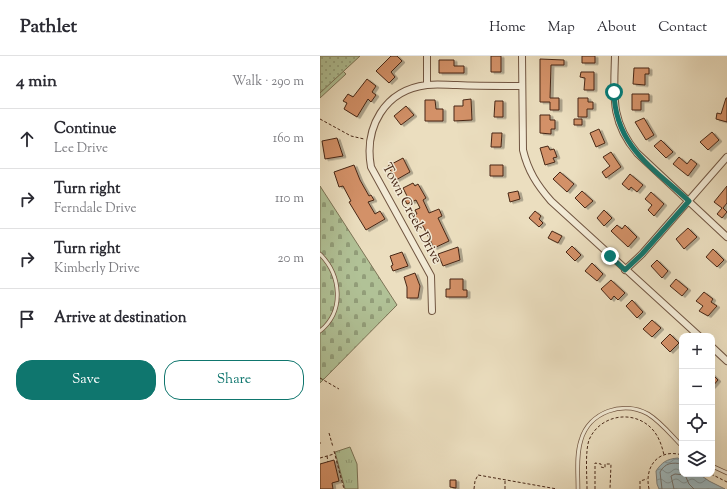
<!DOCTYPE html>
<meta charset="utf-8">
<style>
:root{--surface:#fff;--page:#f7f7f7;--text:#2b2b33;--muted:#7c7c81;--line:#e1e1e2;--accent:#0f766e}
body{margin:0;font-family:"Sorts Mill Goudy",serif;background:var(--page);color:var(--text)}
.controls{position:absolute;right:12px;bottom:12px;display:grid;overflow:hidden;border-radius:8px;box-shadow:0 4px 16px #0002}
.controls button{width:36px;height:36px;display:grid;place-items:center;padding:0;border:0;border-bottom:1px solid var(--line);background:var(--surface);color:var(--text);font:20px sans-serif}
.stop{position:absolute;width:12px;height:12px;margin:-9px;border:3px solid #0f766e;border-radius:50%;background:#fff}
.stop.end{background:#0f766e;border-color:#fff;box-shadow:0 1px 4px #0008}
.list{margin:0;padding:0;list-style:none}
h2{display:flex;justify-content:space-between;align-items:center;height:52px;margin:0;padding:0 16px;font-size:17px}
h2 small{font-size:13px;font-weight:400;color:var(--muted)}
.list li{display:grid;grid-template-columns:26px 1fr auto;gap:12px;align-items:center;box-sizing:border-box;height:60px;padding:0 16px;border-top:1px solid var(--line)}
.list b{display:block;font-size:15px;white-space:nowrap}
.list p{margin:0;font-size:13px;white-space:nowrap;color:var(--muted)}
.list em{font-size:13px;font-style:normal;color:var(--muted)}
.actions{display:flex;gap:8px;padding:12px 16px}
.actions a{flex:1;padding:9px 0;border:1px solid var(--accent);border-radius:16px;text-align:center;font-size:14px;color:var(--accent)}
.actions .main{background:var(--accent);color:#fff}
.icon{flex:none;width:22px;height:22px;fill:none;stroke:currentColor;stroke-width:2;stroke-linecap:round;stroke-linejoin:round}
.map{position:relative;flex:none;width:407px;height:433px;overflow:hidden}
header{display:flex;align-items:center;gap:24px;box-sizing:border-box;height:56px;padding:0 20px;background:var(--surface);border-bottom:1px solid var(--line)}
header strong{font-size:19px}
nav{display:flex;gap:22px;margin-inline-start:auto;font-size:14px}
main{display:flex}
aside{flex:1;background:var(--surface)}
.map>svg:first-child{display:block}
.grass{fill:url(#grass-tufts);stroke:#7c7457}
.forest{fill:url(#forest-firs);stroke:#7c7457}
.cemetery{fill:url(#cemetery-stones);stroke:#7c7457}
.park{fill:url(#park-dots);stroke:#7c7457}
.water{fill:url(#water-waves);stroke:#7c7f7b}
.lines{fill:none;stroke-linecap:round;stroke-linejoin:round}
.shore{stroke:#73706a;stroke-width:1}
.building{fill:#d39167;stroke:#472717;filter:url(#shadow)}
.lane-casing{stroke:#705541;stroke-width:4.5}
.street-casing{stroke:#705541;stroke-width:8}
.path{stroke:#472717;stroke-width:1;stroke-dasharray:3 2;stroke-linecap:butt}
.lane{stroke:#f2ead5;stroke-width:3}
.street{stroke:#f2ead5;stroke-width:6}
.route{stroke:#0f766e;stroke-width:5}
.labels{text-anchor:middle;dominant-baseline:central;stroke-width:3;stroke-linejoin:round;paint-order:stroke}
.street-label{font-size:14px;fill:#472717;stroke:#f2ead5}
</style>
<header>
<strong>Pathlet</strong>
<nav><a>Home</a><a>Map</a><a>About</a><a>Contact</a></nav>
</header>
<main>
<aside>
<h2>4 min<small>Walk · 290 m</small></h2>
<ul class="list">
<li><svg class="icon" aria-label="ahead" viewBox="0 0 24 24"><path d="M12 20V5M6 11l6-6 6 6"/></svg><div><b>Continue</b><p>Lee Drive</p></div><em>160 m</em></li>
<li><svg class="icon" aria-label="right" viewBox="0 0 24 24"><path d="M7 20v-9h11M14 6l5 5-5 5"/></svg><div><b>Turn right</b><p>Ferndale Drive</p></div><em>110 m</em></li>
<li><svg class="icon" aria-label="right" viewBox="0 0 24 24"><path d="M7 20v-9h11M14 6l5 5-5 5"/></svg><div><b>Turn right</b><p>Kimberly Drive</p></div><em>20 m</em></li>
<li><svg class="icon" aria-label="arrive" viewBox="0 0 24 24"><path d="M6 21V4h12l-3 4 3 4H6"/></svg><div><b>Arrive at destination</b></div></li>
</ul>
<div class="actions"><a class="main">Save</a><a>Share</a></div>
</aside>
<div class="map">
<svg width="407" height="433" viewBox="0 0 407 433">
<defs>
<pattern id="grass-tufts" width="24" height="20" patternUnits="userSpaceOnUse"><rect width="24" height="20" fill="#b1c297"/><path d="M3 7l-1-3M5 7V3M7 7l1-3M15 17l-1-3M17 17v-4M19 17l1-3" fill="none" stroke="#929e7a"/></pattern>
<pattern id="forest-firs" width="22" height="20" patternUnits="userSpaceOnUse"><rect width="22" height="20" fill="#b1c297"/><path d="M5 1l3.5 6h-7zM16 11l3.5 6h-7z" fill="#929e7a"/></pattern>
<pattern id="cemetery-stones" width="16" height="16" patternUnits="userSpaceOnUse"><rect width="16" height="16" fill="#b1c297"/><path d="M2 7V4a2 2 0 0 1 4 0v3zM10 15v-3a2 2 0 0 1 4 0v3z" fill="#929e7a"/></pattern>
<pattern id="park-dots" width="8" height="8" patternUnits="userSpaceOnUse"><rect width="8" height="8" fill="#b1c297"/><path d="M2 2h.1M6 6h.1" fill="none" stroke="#929e7a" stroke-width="1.8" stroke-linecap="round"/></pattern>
<pattern id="water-waves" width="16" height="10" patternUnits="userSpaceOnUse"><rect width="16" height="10" fill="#9fb9be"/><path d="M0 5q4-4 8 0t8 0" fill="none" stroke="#839699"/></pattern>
<filter id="shadow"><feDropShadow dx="3" dy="1.5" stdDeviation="0" flood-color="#0004"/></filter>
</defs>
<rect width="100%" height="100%" fill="#ebdebf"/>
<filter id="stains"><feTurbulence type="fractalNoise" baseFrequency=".005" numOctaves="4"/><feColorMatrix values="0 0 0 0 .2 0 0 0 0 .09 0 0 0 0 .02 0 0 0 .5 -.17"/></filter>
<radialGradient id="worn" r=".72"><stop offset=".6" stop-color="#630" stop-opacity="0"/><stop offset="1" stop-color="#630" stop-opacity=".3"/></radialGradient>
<!-- grass -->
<path class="grass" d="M30,391L37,408L38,433H25L15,396Z"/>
<!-- forest -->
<path class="forest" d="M0,0L20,12L26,18L0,42Z"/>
<!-- cemetery -->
<path class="cemetery" d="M0,130L77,249L0,327Z"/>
<!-- park -->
<path class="park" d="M0,0H40L0,37Z"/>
<!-- water -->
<path class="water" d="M358,402L362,405V418H379L389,425L405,433H339L337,428L336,415C342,406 347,403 358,402Z"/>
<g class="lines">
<!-- shore -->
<path class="shore" d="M342,433L340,416C345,407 352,406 362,408
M354,433L351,420L355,418L365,419L369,428L374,433"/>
</g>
<!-- building -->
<path class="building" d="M71,0H77L82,5L71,16L75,21L69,27L56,15Z
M171,0H181V16H171Z
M262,0H275V7H262Z
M220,3L244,4V9H231L230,42H239V54H230V46H220Z
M119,4H134V10H144V17H119Z
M314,12H329V18H325V29L313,28Z
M261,16H274V34H264L265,22L260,21Z
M47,23L56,30L52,36L56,39L51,46L48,43L37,61L24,53L27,47L23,45L28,38L33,41Z
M312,38H329V45H321V54H312Z
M258,42H268V46H273V53H267V61H258Z
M406,42H407V66L396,63L397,57L401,58Z
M151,43L152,64L134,65V50H143V44Z
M105,44H115L116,53H123V65H105Z
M175,45H183V61H174Z
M86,50L94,59L81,69L74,60Z
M220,59H230V64H235V73H231V78L220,77Z
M324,62L334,79L326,84L315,66Z
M254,63H262V69H254Z
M279,73L285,87L276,91L270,77Z
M392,76L399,84L388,94L380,86Z
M172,77H182L181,91H171Z
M17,82L23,100L5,103L2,85Z
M341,84L353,96L346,102L334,90Z
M228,90L230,94L234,93L237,101L233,102L235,106L225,109L220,92Z
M291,96L301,111L286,122L282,116L290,110L283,101Z
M359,101L367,108L371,103L377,108L368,120L353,108Z
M83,102L90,116L76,124L68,110Z
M34,109L40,124L49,140L51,139L54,144L48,146L55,158L60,155L65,163L46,174L29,146L31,145L23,130L19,131L14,116Z
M170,109H183V120H170Z
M240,116L254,128L247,136L233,123Z
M310,118L323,129L317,136L311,131L309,134L302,128Z
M93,127L95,130L98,128L106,142L103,144L109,157L119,153L122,160L118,162L129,185L114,192L103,170L100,171L94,159L97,158L95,154L100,152L96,144L87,148L84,142L87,140L83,132Z
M407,130V147L403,152L407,156L402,162L397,158L402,152L394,146Z
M198,135L200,143L190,146L188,137Z
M262,135L273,145L265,152L255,142Z
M331,136L344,148L334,160L328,154L332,149L325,143Z
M284,154L292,162L284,170L277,162Z
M215,155L221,160L219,163L223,167L219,171L209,162Z
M297,169L302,173L305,169L317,181L308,191L291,175Z
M368,172L377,181L364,193L356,183Z
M232,175L242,180L238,187L228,182Z
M252,190L261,199L255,205L246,196Z
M138,191L140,204L123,210L118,198Z
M393,193L404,204L397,211L386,201Z
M82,196L88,210L73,215L71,210L73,209L70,200Z
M337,204L348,215L342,222L331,210Z
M272,207L283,218L277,225L265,215Z
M95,217L100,230L98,242H87V231L84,221Z
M130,223H143V234H147V241H126V233H130Z
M356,223L368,233L362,240L350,230Z
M291,224L305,237L298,244L294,240L291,244L281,233Z
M384,236L393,243L391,246L397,250L388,260L379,255L383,250L376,245Z
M312,244L323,256L317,262L306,250Z
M332,264L341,272L332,281L323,273Z
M350,278L359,287L350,296L341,287Z
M392,318L398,324L392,331Z
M14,404L19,425L12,427L13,433H0V408Z
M130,424H136V432L130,431Z"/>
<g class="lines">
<defs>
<path id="lane" d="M0,198C21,219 25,255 0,275
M392,410L407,417
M258,433C258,417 256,399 261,384C269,356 303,344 328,358C341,366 351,379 362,390"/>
<path id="street" d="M107,0V29
M202,0L203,94C208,115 217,129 231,145L379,280
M295,0C294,39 290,65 317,97L407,181
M305,214L322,198L407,101
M112,255L111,220L51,111C44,72 64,34 107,29C117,28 128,29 137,29C159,30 180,30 202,30
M392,291L407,305"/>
</defs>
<!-- lane casing -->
<use href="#lane" class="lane-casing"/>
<!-- street casing -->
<use href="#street" class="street-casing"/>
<!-- path -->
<path class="path" d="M0,63L31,80L44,83
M0,322L19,333
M9,377L13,391
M0,387H1
M14,395L24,433
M7,400L8,406
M0,402L14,398
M391,418L407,426
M154,433L155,425L158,419L237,433
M185,433V424
M267,433C267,420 265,396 269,384C280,358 315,353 333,374C339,381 342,390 344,399
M275,433V407L281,408V411L285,412V408H291L290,433
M320,433V425L327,423
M329,433C324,411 338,392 362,399"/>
<!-- lane -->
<use href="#lane" class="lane"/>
<!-- street -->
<use href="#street" class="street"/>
</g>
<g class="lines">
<!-- route -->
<path class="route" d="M290,200L305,214L322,198L369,145C333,112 295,90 294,36"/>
</g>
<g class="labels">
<!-- street labels -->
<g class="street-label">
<text transform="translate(91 158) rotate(62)">Town Creek Drive</text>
</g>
</g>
<rect width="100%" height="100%" filter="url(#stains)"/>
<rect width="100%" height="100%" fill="url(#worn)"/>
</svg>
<div class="controls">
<button>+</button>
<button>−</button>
<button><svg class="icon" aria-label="locate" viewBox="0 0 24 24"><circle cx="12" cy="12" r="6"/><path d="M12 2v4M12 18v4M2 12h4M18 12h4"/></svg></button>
<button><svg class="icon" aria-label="layers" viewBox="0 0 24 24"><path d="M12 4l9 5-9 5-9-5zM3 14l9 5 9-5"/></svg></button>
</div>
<div class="stop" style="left:294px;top:36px"></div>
<div class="stop end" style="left:290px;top:200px"></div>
</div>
</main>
